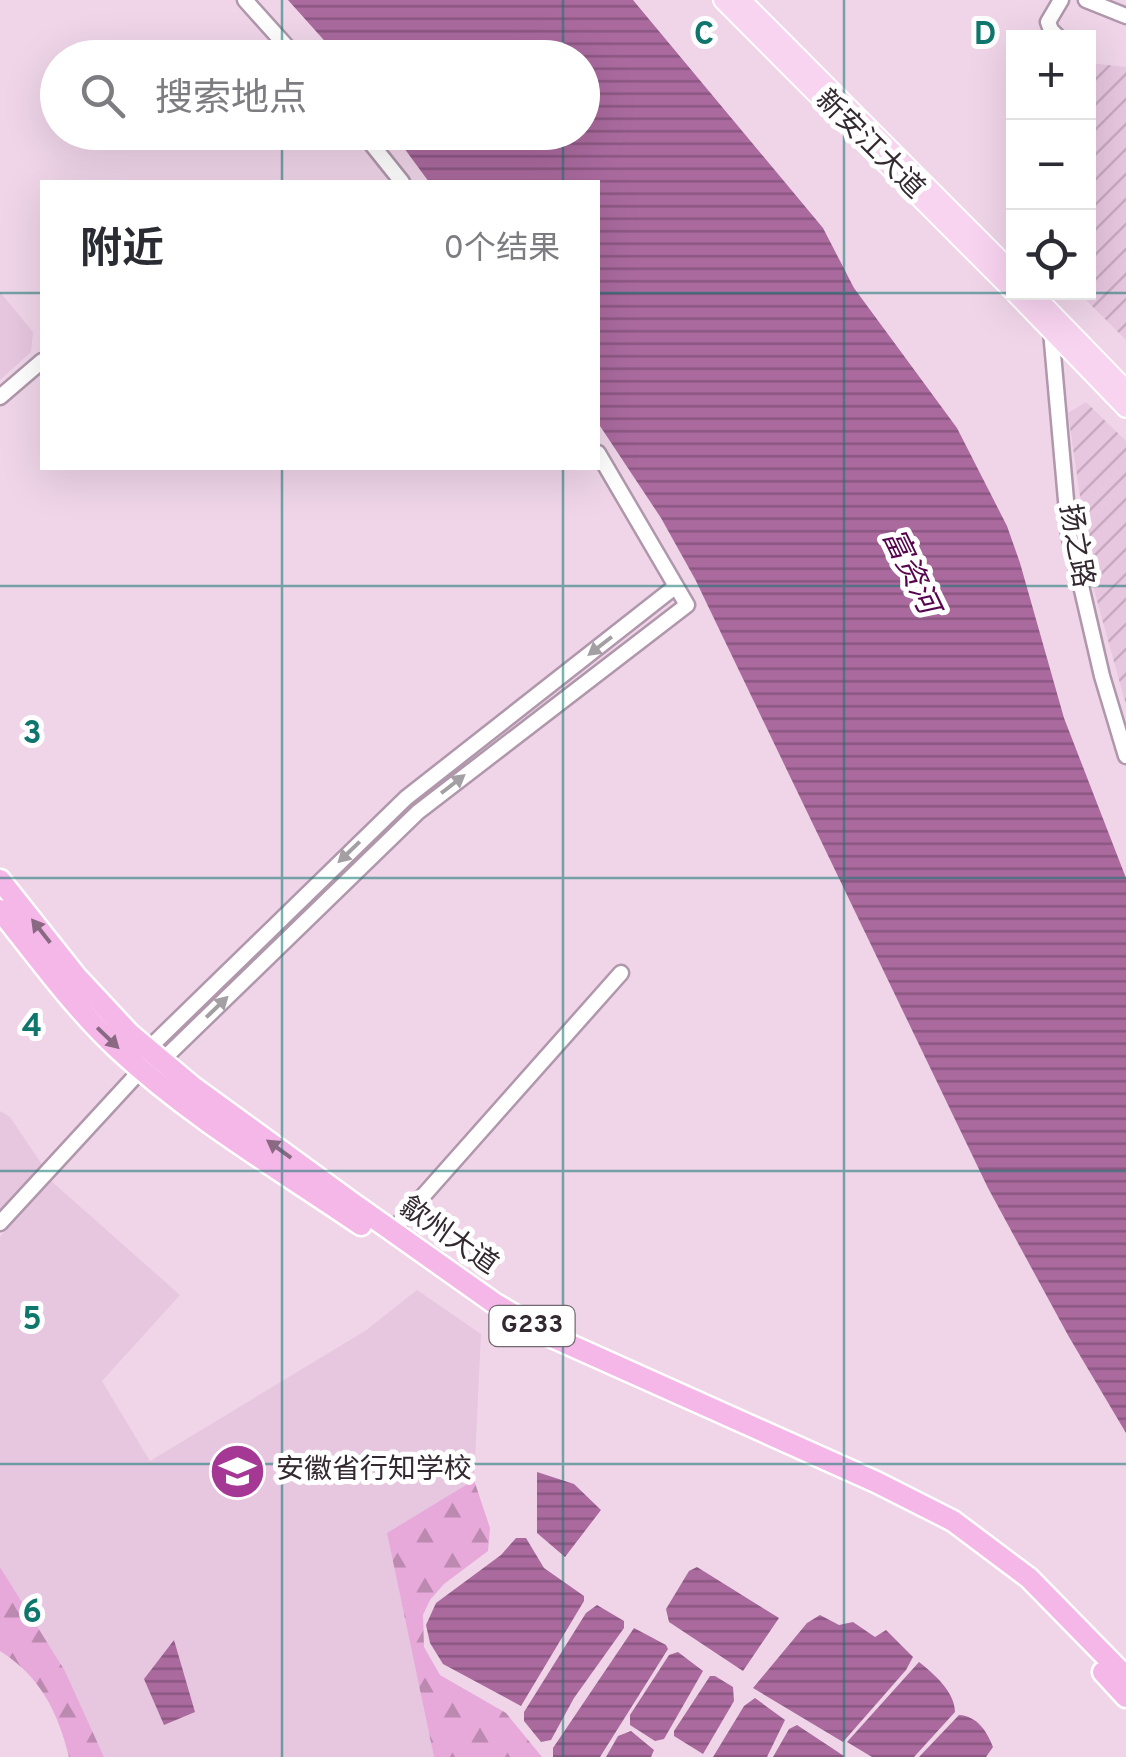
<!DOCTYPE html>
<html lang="zh">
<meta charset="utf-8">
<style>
:root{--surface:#fff;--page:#f2f2f3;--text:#2b2b33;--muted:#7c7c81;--line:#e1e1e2}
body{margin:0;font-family:Overpass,"Noto Sans SC",sans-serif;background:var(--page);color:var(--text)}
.controls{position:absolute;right:30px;top:30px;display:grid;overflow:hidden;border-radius:0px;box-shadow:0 10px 40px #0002}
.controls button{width:90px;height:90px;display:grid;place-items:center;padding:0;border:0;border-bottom:2px solid var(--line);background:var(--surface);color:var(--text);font:50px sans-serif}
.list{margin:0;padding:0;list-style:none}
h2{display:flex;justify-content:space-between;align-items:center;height:130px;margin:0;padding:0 40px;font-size:42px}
h2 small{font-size:32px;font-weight:400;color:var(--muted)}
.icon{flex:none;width:55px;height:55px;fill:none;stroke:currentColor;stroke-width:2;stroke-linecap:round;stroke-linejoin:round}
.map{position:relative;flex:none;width:1126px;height:1757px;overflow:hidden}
.search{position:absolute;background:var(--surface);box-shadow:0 10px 40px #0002;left:40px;top:40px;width:560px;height:110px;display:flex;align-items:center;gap:25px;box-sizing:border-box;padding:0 35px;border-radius:55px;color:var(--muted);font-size:38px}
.panel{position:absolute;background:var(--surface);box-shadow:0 10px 40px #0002;left:40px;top:180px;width:560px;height:290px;border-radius:0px}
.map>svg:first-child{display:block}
.built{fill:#e7c6df}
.industrial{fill:url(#industrial-furrows)}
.forest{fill:url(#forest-firs)}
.water{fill:url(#water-rules)}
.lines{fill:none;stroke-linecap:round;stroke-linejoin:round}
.minor-casing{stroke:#b097ab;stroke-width:19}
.major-casing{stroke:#fff;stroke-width:22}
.highway-casing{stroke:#fff;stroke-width:25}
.minor{stroke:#fff;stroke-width:14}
.major{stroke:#f9d4f1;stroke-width:18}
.highway{stroke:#f5b7e8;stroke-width:20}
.oneway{fill:#a39fa2}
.oneway2{fill:#8a6983}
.grid{fill:none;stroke:#0f766e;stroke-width:2.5;stroke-opacity:0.55}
.labels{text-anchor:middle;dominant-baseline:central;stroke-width:10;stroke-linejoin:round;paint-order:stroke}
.shield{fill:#fff;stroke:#70696f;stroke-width:2.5}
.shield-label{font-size:25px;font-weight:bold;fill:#332931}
.street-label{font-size:28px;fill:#332931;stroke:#fff}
.poi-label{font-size:28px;fill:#332931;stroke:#fff;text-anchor:start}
.water-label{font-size:30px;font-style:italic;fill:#57044e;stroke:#fff}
.grid-label{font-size:32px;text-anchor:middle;font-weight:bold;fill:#0f766e;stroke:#fff;stroke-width:10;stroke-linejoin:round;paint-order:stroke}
</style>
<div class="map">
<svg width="1126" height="1757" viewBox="0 0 1126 1757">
<defs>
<pattern id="industrial-furrows" width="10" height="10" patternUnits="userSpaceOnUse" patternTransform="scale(2.5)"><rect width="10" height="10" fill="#e7c6df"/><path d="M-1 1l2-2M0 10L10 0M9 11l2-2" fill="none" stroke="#c7aac0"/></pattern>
<pattern id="forest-firs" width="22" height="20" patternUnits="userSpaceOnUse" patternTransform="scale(2.5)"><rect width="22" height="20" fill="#e7a8da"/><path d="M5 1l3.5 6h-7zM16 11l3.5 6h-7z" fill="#bc89b1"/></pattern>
<pattern id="water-rules" width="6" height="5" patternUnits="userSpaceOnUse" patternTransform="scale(2.5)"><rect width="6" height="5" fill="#aa6a9e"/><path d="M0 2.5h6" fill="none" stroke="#8b5781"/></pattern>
</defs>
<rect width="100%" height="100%" fill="#f0d5e9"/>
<!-- built -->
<path class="built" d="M0,292L33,332L31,352L0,380Z
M0,1111L10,1117L43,1166L0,1213Z
M50,1180L180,1295L102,1381L150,1461L365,1331L417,1290L481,1334L474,1480L387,1533L434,1757H104L65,1671L0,1567V1237Z"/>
<!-- industrial -->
<path class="industrial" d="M1089,63L1126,67V340L1079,293L1088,292Z
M1086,402L1126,441V705L1093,586L1068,413Z"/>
<!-- forest -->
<path class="forest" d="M474,1480L490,1528L488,1551L444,1584L430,1600L423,1615L424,1647L440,1675L506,1713L542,1757H434L387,1533Z
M0,1567L65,1671L104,1757H69C58,1712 40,1676 0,1651Z"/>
<!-- water -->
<path class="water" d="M288,0H633L823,228L854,288L957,428L1007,526L1020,563L1064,718L1126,878V1433L1069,1337L988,1188L695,579L661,518L598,423V182H429L393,133L582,132V58L339,57Z
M537,1472L574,1484L601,1510L565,1557L537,1533Z
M516,1538H526L544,1568L584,1596V1601L521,1706L443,1664L430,1643L426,1625L436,1603L501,1555Z
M697,1567L779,1618L743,1671L669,1622L666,1609L689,1571Z
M597,1605L624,1621V1628L574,1698L551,1740L541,1742L524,1721V1712L586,1613Z
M820,1615L839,1625L853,1622L875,1637L886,1630L913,1657L906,1670L843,1742L753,1688L807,1623Z
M634,1628L666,1645L668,1649L600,1757H553V1748Z
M174,1640L195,1712L164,1725L144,1679Z
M678,1652L703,1671L664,1739L655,1741L630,1725V1715L669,1655Z
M919,1662C934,1674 955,1692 955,1712L914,1757H872L847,1742Z
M710,1676H715L733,1687L734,1701L703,1754L674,1736V1731Z
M755,1698L785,1720L767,1757H713L744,1706Z
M959,1715C977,1716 987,1731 993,1747L986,1757H919Z
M797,1725L844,1756L843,1757H773L789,1729Z
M631,1731L654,1750L651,1757H606L618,1736Z"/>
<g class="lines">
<defs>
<path id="minor" d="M245,0L297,58
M1086,0L1126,16
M1059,38L1051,30L1048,22L1061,0
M362,132L402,182
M1051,331L1069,534L1102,676L1126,756
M0,397L42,361
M144,1053L406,798L676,586
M147,1075L418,812L687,605L598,453
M0,1223L141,1070
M392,1231L621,973"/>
<path id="major" d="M723,0L1014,292
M741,0L1014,274
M1014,292L1126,408
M1031,292L1126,390"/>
<path id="highway" d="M0,880L76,976L130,1034L192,1086L354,1204L494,1303L550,1336L876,1482L953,1521L1029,1578L1126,1677
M0,910C38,958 74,1008 119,1050C192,1118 279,1169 361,1225
M1103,1672L1126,1697"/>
</defs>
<!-- minor casing -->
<use href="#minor" class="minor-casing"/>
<!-- major casing -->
<use href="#major" class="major-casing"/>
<!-- highway casing -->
<use href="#highway" class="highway-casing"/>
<!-- minor -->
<use href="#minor" class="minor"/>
<!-- major -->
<use href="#major" class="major"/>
<!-- highway -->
<use href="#highway" class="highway"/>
</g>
<!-- one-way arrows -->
<defs><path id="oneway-solid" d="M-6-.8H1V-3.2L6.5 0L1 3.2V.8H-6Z" transform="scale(2.5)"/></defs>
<g class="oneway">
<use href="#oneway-solid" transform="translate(600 646) rotate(142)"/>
<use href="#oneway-solid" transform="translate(453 784) rotate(-38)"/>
<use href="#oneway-solid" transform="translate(349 852) rotate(136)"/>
<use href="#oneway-solid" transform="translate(217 1007) rotate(-44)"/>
</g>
<g class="oneway2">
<use href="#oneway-solid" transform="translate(41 931) rotate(-128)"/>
<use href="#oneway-solid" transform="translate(108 1038) rotate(44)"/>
<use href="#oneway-solid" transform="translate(279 1149) rotate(-144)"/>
</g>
<!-- grid -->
<path class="grid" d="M282,0V58M563,0V58M844,0V1757M282,132V182M563,132V182M0,293H42M598,293H1126M282,468V1757M563,468V1757M0,586H1126M0,878H1126M0,1171H1126M0,1464H1126"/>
<!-- icons -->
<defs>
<symbol id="school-disc" viewBox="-11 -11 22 22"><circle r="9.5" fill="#a53795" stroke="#fff"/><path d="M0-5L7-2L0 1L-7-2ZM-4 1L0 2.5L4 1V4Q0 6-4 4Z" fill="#fff"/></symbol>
</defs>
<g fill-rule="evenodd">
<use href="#school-disc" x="206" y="1440" width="63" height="63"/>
</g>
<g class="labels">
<!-- shield labels -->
<rect class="shield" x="489.5" y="1306" width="85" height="40" rx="8"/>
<g class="shield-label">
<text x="532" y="1326">G233</text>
</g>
<!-- street labels -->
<g class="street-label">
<text transform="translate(869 145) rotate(45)">新安江大道</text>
<text transform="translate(1075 546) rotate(80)">扬之路</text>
<text transform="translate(448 1237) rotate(35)">歙州大道</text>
</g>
<!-- poi labels -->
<g class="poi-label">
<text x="276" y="1471">安徽省行知学校</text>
</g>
<!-- water labels -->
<g class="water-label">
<text transform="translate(909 572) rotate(64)">富资河</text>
</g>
</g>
<g class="grid-label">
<text x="704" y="44">C</text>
<text x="985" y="44">D</text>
<text x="32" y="743">3</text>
<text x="32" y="1036">4</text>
<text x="32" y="1329">5</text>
<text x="32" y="1622">6</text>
</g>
</svg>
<div class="controls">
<button>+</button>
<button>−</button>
<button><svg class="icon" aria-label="locate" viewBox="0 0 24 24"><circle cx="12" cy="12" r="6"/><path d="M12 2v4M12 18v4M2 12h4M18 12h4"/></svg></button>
</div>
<div class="search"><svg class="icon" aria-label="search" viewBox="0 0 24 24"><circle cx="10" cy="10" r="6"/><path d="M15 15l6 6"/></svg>搜索地点</div>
<section class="panel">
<h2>附近<small>0个结果</small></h2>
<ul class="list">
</ul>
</section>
</div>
